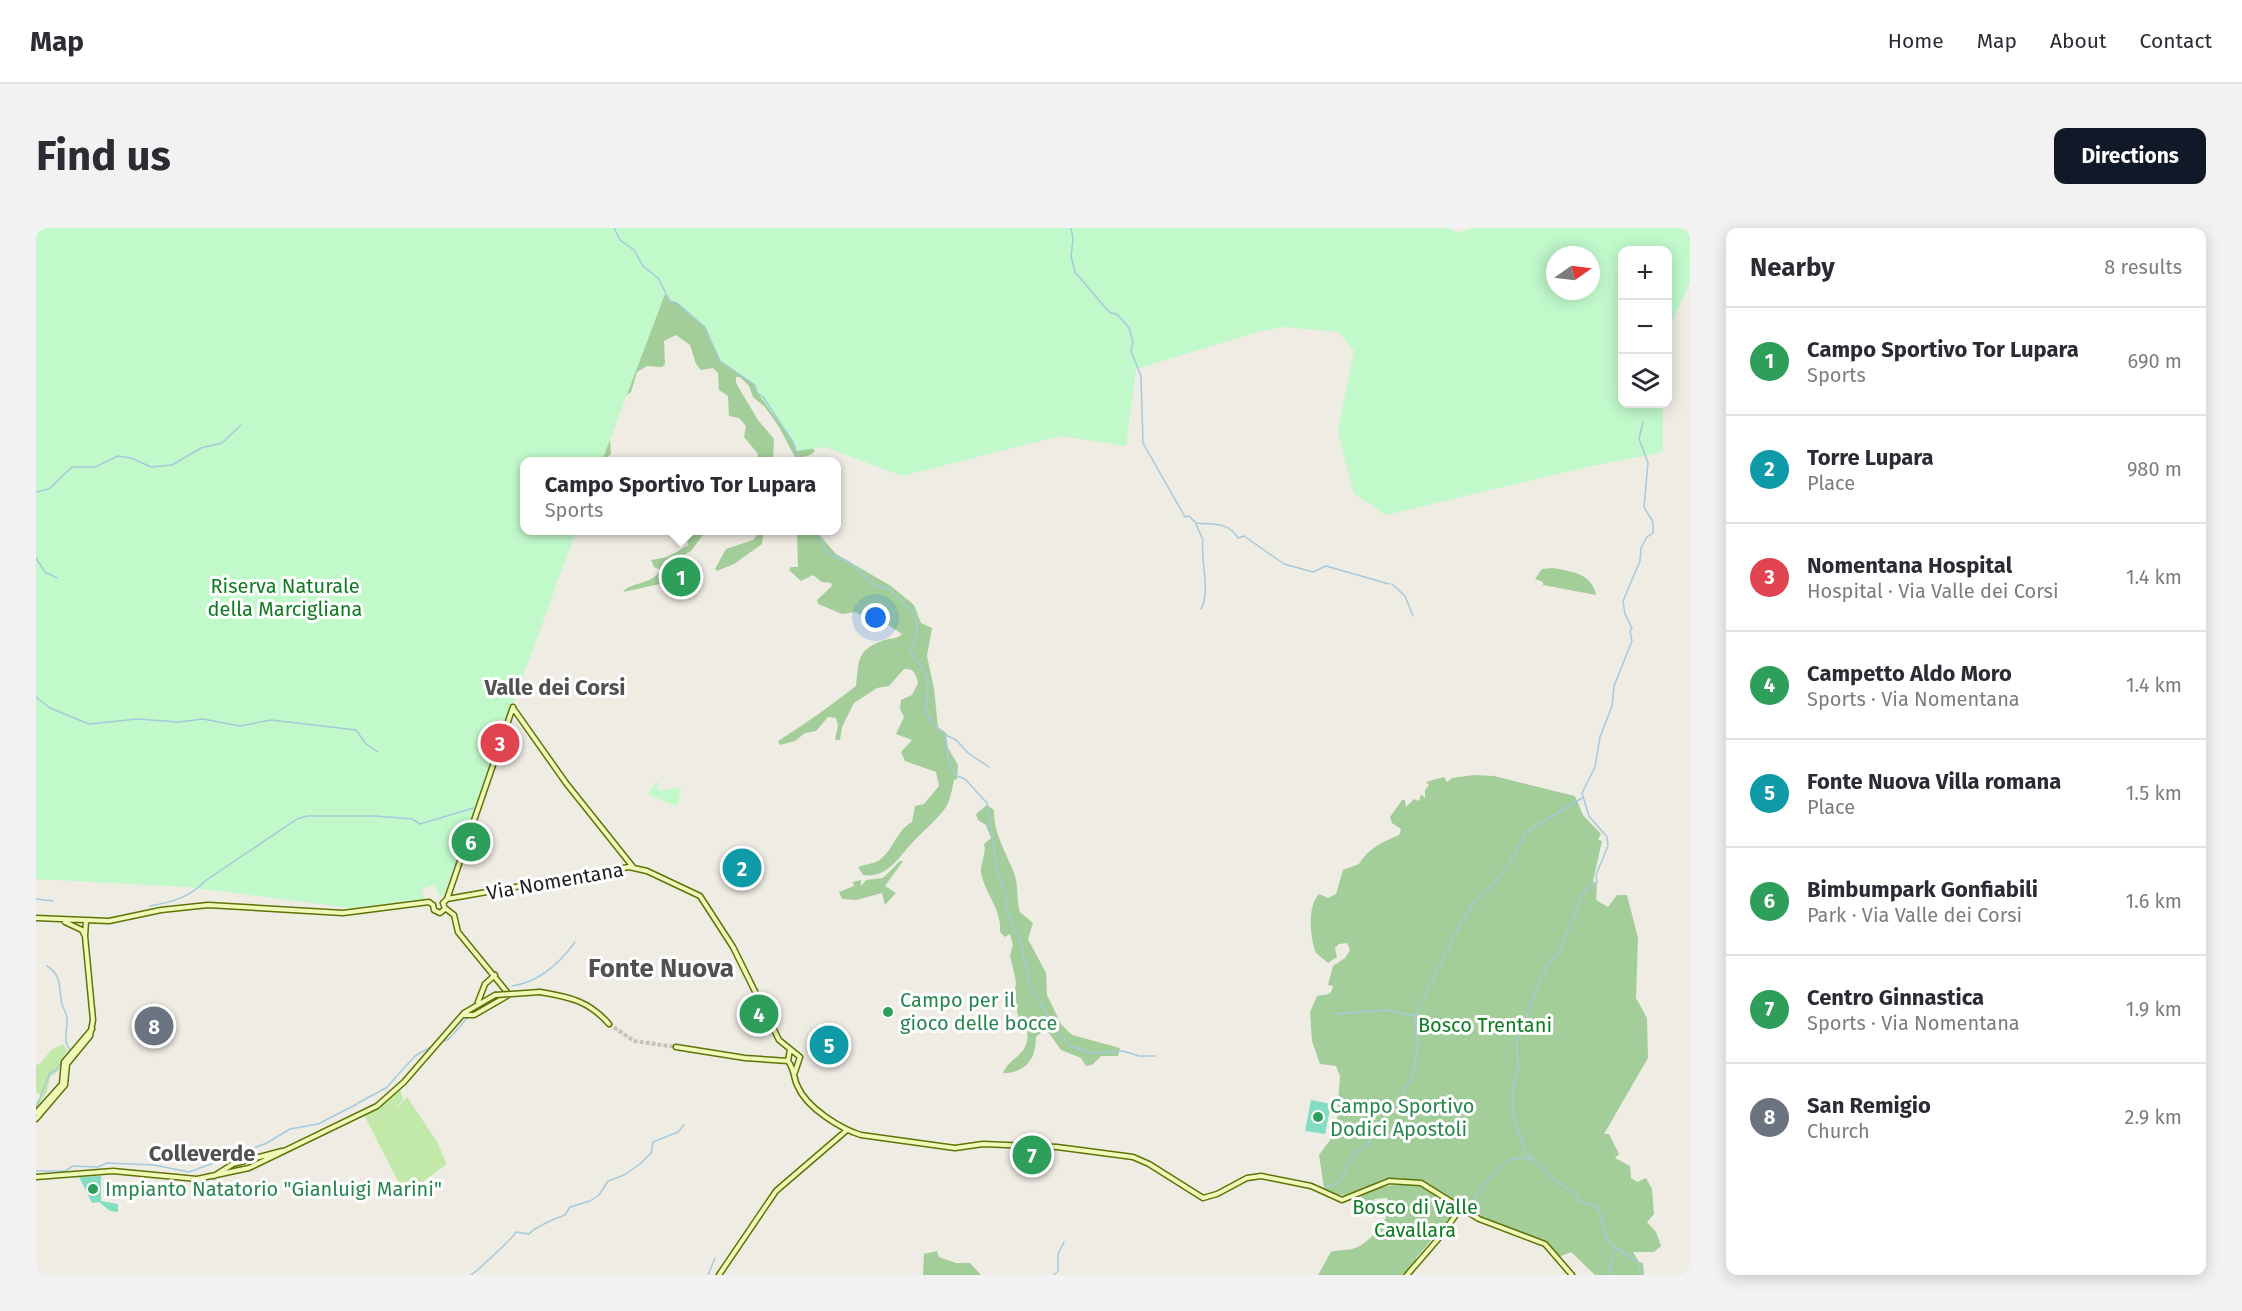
<!DOCTYPE html>
<meta charset="utf-8">
<style>
:root{--surface:#fff;--page:#f2f2f3;--text:#2b2b33;--muted:#7c7c81;--line:#e1e1e2;--accent:#111827}
body{margin:0;font-family:"Fira Sans",sans-serif;background:var(--page);color:var(--text)}
.controls{position:absolute;right:18px;top:18px;display:grid;overflow:hidden;border-radius:12px;box-shadow:0 3px 15px #0003}
.controls button{width:54px;height:54px;display:grid;place-items:center;padding:0;border:0;border-bottom:2px solid var(--line);background:var(--surface);color:var(--text);font:30px sans-serif}
.compass{position:absolute;left:1510px;top:18px;width:54px;height:54px;border-radius:50%;background:var(--surface);box-shadow:0 3px 15px #0003;rotate:76deg}
.you{position:absolute;left:840px;top:390px;width:21px;height:21px;margin:-15px;border:4px solid #fff;border-radius:50%;background:#1a73e8;box-shadow:0 0 0 9px #1a73e833}
.badge{display:grid;place-items:center;width:39px;height:39px;border-radius:50%;background:var(--accent);color:#fff;font-size:20px;font-weight:700}
.pin{position:absolute;translate:-50% -50%;border:3px solid #fff;box-shadow:0 2px 6px #0006}
.popup{position:absolute;left:484px;top:229px;width:321px;height:78px;box-sizing:border-box;display:grid;place-content:center;border-radius:12px;background:var(--surface);filter:drop-shadow(0 2px 4px #0005);font-size:20px;white-space:nowrap;color:var(--muted)}
.popup b{font-size:22px;color:var(--text)}
.popup::after{content:'';position:absolute;left:50%;top:100%;margin-left:-12px;border:12px solid transparent;border-top-color:var(--surface)}
.list{margin:0;padding:0;list-style:none}
h2{display:flex;justify-content:space-between;align-items:center;height:78px;margin:0;padding:0 24px;font-size:26px}
h2 small{font-size:20px;font-weight:400;color:var(--muted)}
.list li{display:grid;grid-template-columns:39px 1fr auto;gap:18px;align-items:center;box-sizing:border-box;height:108px;padding:0 24px;border-top:2px solid var(--line)}
.list b{display:block;font-size:22px;white-space:nowrap}
.list p{margin:0;font-size:20px;white-space:nowrap;color:var(--muted)}
.list em{font-size:20px;font-style:normal;color:var(--muted)}
.icon{flex:none;width:33px;height:33px;fill:none;stroke:currentColor;stroke-width:2;stroke-linecap:round;stroke-linejoin:round}
.map{position:relative;flex:none;width:1654px;height:1047px;overflow:hidden;border-radius:12px}
header{display:flex;align-items:center;gap:36px;box-sizing:border-box;height:84px;padding:0 30px;background:var(--surface);border-bottom:2px solid var(--line)}
header strong{font-size:28px}
nav{display:flex;gap:33px;margin-inline-start:auto;font-size:21px}
.intro{display:flex;align-items:center;justify-content:space-between;box-sizing:border-box;height:144px;padding:0 36px}
h1{margin:0;font-size:42px}
.button{padding:15px 27px;border-radius:12px;background:var(--accent);color:#fff;font-size:21px;font-weight:700}
main{display:flex;gap:36px;padding:0 36px}
aside{flex:1;background:var(--surface);border-radius:12px;box-shadow:0 3px 15px #0003}
.map>svg:first-child{display:block}
.grass{fill:#c3e9aa}
.forest{fill:#a4ce99}
.park{fill:#c1f9cb;fill-rule:evenodd}
.pitch{fill:#83ddc2}
.lines{fill:none;stroke-linecap:round;stroke-linejoin:round}
.stream{stroke:#a5cadc;stroke-width:1.5}
.secondary-tunnel{stroke:#c5c3bc;stroke-width:4;stroke-dasharray:4 2;stroke-linecap:butt}
.secondary-casing{stroke:#5e7406;stroke-width:7}
.secondary{stroke:#eff9b8;stroke-width:4}
.secondary-bridge-casing{stroke:#5e7406;stroke-width:7;stroke-linecap:butt}
.secondary-bridge{stroke:#eff9b8;stroke-width:4}
.leisure-dot{fill:#2e9e5b;stroke:#fff;stroke-width:2}
.labels{text-anchor:middle;dominant-baseline:central;stroke-width:6;stroke-linejoin:round;paint-order:stroke}
.park-label{font-size:20px;fill:#0d7b20;stroke:#fff}
.street-label{font-size:20px;fill:#1e1e1e;stroke:#fff}
.leisure-label{font-size:20px;fill:#27864d;stroke:#fff;text-anchor:start}
.quarter-label{font-size:22px;font-weight:bold;fill:#515151;stroke:#fff}
.district-label{font-size:26px;font-weight:bold;fill:#515151;stroke:#fff}
</style>
<header>
<strong>Map</strong>
<nav><a>Home</a><a>Map</a><a>About</a><a>Contact</a></nav>
</header>
<div class="intro"><h1>Find us</h1><a class="button">Directions</a></div>
<main>
<div class="map">
<svg width="1654" height="1047" viewBox="0 0 1654 1047">
<rect width="100%" height="100%" fill="#efece4"/>
<!-- grass -->
<path class="grass" d="M27,816L31,823L23,836L24,841L14,849L11,864L0,882V874L5,868L0,863V837L4,836L15,822Z
M364,861L367,871L359,882L371,869L400,912L411,936L369,967L328,887Z"/>
<!-- forest -->
<path class="forest" d="M562,0L646,70L779,223C773,229 768,229 759,229L743,199L729,179L717,169L713,158L704,149H700V155L722,192L738,211L737,233H721L722,226L708,209L710,198L703,190L693,188L692,168L683,162L682,145L677,140L665,142L660,136L654,117L640,107L628,113L629,136L626,139L611,138L601,144L595,164L588,169L574,211L575,226L566,233L489,234Z
M645,303H670L655,323L635,334L624,356L587,364C596,353 614,358 625,342L618,339L615,332L631,329L653,317Z
M761,303H780L800,326L855,358L878,377L885,395L896,400L891,428L898,461L902,499L910,505L912,520L922,537L921,551L918,552C916,560 915,571 910,579C901,592 889,601 878,613C863,628 852,651 827,647L822,639C830,636 838,636 845,631C858,620 861,602 876,594L879,578L888,576L903,558L900,544L869,533L865,524L876,512L860,506L868,489L864,481L865,472L876,467L882,455C880,446 878,440 868,441L853,458L841,460L818,475L806,499L804,512H799L802,497L800,490L792,489L780,503L769,505L759,513L744,517L742,513C769,496 794,478 820,458C823,435 819,422 848,412C855,410 860,412 866,406L848,394L831,392L820,384L806,386L782,376L781,372L796,358L795,355L786,354L777,347L765,353L753,342L755,339H762Z
M723,305L727,307L726,316L698,336L681,343L679,341L690,321L717,312Z
M1516,340C1534,343 1556,345 1560,367L1507,357V354L1499,351L1506,341Z
M1438,547L1458,548L1539,568L1547,587L1565,606L1562,612L1566,613L1557,653L1561,656L1560,672L1572,679L1581,667H1591L1602,710L1600,770L1611,790L1612,830L1568,906H1573L1583,926L1579,930L1594,938L1595,950L1601,954L1610,950L1616,961L1618,986L1611,994L1620,1004L1625,1018L1618,1024H1597L1603,1034L1607,1035L1608,1047H1559L1535,1024L1523,1029L1510,1014L1442,989L1384,952H1346L1315,968L1297,966L1288,960L1283,927L1300,904L1304,848L1300,838L1284,836L1276,813L1274,784L1281,768C1289,766 1295,769 1297,758L1292,757L1297,738L1309,730L1314,722L1311,715L1303,716L1299,720L1301,729L1292,735L1280,725C1274,710 1271,678 1283,666L1292,670L1300,666L1307,642L1323,636C1332,620 1347,614 1363,607L1365,601L1356,595L1354,589L1366,572H1369L1370,579L1378,571L1383,573L1385,566L1389,570V562L1393,557L1390,554L1408,549L1411,554L1416,550Z
M951,577L958,582C957,604 970,624 978,645C983,658 980,672 984,684L997,695L992,711L1010,745L1011,767L1025,796L1036,807L1084,820L1082,828H1065L1056,837L1050,838L1045,830L1025,822L1010,801L1000,809C1000,831 990,845 967,845C974,827 995,829 991,800H985L978,770L980,754L974,727L977,717L974,706L969,709L964,704C966,683 951,668 946,649C942,637 951,628 948,616L955,610L950,597L942,592L940,586Z
M864,633H867L849,658L860,665L849,677L846,665L820,672L806,671L803,664L818,658L817,654L825,652V658L830,652L847,650Z
M1382,955L1420,980V983L1380,1030V1040L1376,1047H1282L1295,1024C1304,1021 1311,1023 1319,1020C1335,1014 1359,988 1351,970L1338,971L1340,979H1335V976L1325,974V968C1343,957 1361,956 1382,955Z
M901,1023L903,1029L920,1035H934L945,1047H887L888,1026Z"/>
<!-- park -->
<path class="park" d="M0,0H1412L1422,5L1436,0H1654V54L1632,103V22H1586V176H1627V224L1551,239L1350,287L1318,266L1302,203L1318,123L1303,104L1246,99L1222,104L1100,141L1090,218L1025,208L866,248L789,219L761,223C754,203 722,172 719,157L684,133L669,99L641,75L634,73L629,66L566,233L489,234V302L540,303L408,666L404,669L399,657L385,661L389,671L314,680L152,659L0,651ZM1519,27H1555V63H1519Z
M620,554H622V563L645,560L641,578L612,567Z"/>
<!-- pitch -->
<path class="pitch" d="M639,333L657,336L651,366L633,362Z
M1275,872L1295,876L1289,906L1269,903Z
M65,948V973L82,976V984L74,983L63,974L56,975L43,949Z"/>
<g class="lines">
<!-- stream -->
<path class="stream" d="M578,0L584,12L598,22L607,38L622,50L634,73L641,75L669,99L684,133L719,157L720,164L727,169L757,214L764,234
M1035,0L1037,11L1035,28L1039,44L1073,84L1082,87L1093,100L1097,114L1095,123L1105,148L1107,215L1149,289L1153,288L1160,295C1176,297 1192,293 1202,310L1208,308L1248,336L1277,344L1290,338L1353,356
M0,264L13,261L36,239H59L82,228L95,230L115,239L136,237L165,220L186,215L205,197
M1160,296L1167,312C1164,330 1175,365 1165,381
M779,302L790,322L798,328L813,334L839,358L852,360L881,388V404L875,422C878,432 886,437 890,447C899,474 875,480 909,507L913,534L919,547L929,551L951,575L962,646L970,665V681L984,713L994,756L1020,802L1035,818L1055,825L1087,823L1103,828H1120
M0,330L9,344L21,350
M1356,356L1369,368L1377,388
M0,469L14,480L53,496L101,491L143,494L167,491L204,498L235,492L320,502L330,516L342,524
M910,507L920,512L932,525L953,539
M0,671L17,673
M114,678C136,674 153,670 169,653L261,591L271,588H340L376,591L384,596L438,580
M476,758C503,754 524,735 539,714
M437,785L460,770
M1298,786L1352,782L1379,788L1425,695L1439,673L1454,660L1474,635L1490,604L1546,570
M405,814L413,811L432,789
M322,875L350,860L379,828L400,816
M0,880L14,845L20,842L34,822C26,812 32,801 31,789C30,784 27,781 26,776C22,760 27,748 11,738
M196,928L231,915L254,901L282,896L321,876
M0,943H29L37,938L62,939L71,935L118,937L153,944L194,929
M1288,960L1303,955L1318,927L1336,912L1342,897L1362,875L1372,856L1379,838L1382,816L1379,788
M1442,980L1439,970C1449,954 1458,943 1473,931L1495,930
M435,1047C440,1044 478,1009 480,1004L493,1006C499,999 520,990 529,987L534,979L554,973L563,967L572,953L588,947L604,936L615,925L617,914L642,904L648,897
M672,1047L679,1030
M1018,1047L1022,1043V1026L1028,1014
M1573,1047L1578,1022
M1605,1047L1603,1035L1574,1016L1568,1006L1567,993L1562,979L1544,973L1540,967L1515,949L1490,924L1478,891L1476,862L1482,845L1481,813L1501,759L1511,738L1525,720L1547,666L1553,658L1561,655L1560,647L1572,618L1571,609L1553,588L1546,565L1559,539L1564,509L1576,478L1578,458L1596,413L1594,403L1596,400L1589,386L1587,373L1604,333L1605,320L1611,309L1617,305V294L1608,279L1612,235L1603,211L1607,194"/>
<!-- secondary-tunnel -->
<path class="secondary-tunnel" d="M573,796L598,813L640,819"/>
<defs>
<path id="secondary" d="M477,480L530,555L597,639
M411,671L477,479
M407,675L411,671L593,639L611,643L664,668L697,719L743,812L764,829L759,844
M397,677L398,682L404,685L409,681L407,675
M409,680L418,687L422,704L471,764V768L438,787H427
M0,690L73,693L125,682L172,677L307,685L393,674L397,677
M29,694L46,702L49,708
M504,764C534,769 553,773 573,796
M442,774L449,756L459,747
M640,819L709,830L752,833
M754,821L752,833C759,842 757,850 762,859C771,880 805,901 825,907L919,920L947,916L1021,919L1097,929L1113,936L1167,970L1181,966L1211,950L1225,948L1275,958L1306,972L1353,953L1385,955L1443,991L1509,1016L1536,1047
M0,885L26,856L28,834L56,801
M0,891L29,857L31,836L54,808L57,792L49,708L50,693
M178,948L197,936L246,923
M0,949L77,943L161,951L213,940L341,878L368,854L428,785L459,767
M157,951L163,964
M683,1047L740,963L811,902
M1371,1047L1403,1010L1425,980"/>
</defs>
<!-- secondary casing -->
<use href="#secondary" class="secondary-casing"/>
<!-- secondary -->
<use href="#secondary" class="secondary"/>
<defs>
<path id="secondary-bridge" d="M459,767L504,764"/>
</defs>
<!-- secondary-bridge casing -->
<use href="#secondary-bridge" class="secondary-bridge-casing"/>
<!-- secondary-bridge -->
<use href="#secondary-bridge" class="secondary-bridge"/>
</g>
<!-- markers -->
<g class="leisure-dot">
<circle cx="852" cy="784" r="6"/>
<circle cx="1282" cy="889" r="6"/>
<circle cx="57" cy="961" r="6"/>
</g>
<g class="labels">
<!-- park labels -->
<g class="park-label">
<text x="249" y="358">Riserva Naturale<tspan x="249" dy="23">della Marcigliana</tspan></text>
<text x="1449" y="797">Bosco Trentani</text>
<text x="1379" y="979">Bosco di Valle<tspan x="1379" dy="23">Cavallara</tspan></text>
</g>
<!-- street labels -->
<g class="street-label">
<text transform="translate(519 653) rotate(-10)">Via Nomentana</text>
</g>
<!-- leisure labels -->
<g class="leisure-label">
<text x="864" y="772">Campo per il<tspan x="864" dy="23">gioco delle bocce</tspan></text>
<text x="1294" y="878">Campo Sportivo<tspan x="1294" dy="23">Dodici Apostoli</tspan></text>
<text x="69" y="961">Impianto Natatorio "Gianluigi Marini"</text>
</g>
<!-- quarter labels -->
<g class="quarter-label">
<text x="519" y="459">Valle dei Corsi</text>
<text x="166" y="925">Colleverde</text>
</g>
<!-- district labels -->
<g class="district-label">
<text x="625" y="740">Fonte Nuova</text>
</g>
</g>
</svg>
<div class="controls">
<button>+</button>
<button>−</button>
<button><svg class="icon" aria-label="layers" viewBox="0 0 24 24"><path d="M12 4l9 5-9 5-9-5zM3 14l9 5 9-5"/></svg></button>
</div>
<svg class="compass" viewBox="-18 -18 36 36"><path d="M0-13l5 13h-10z" fill="#e53935"/><path d="M0 13l5-13h-10z" fill="#7c7c81"/></svg>
<div class="you"></div>
<div class="pin badge" style="left:645px;top:349px;background:#2e9e5b">1</div>
<div class="popup"><b>Campo Sportivo Tor Lupara</b>Sports</div>
<div class="pin badge" style="left:706px;top:640px;background:#0f9aa8">2</div>
<div class="pin badge" style="left:464px;top:515px;background:#e0444e">3</div>
<div class="pin badge" style="left:723px;top:786px;background:#2e9e5b">4</div>
<div class="pin badge" style="left:793px;top:817px;background:#0f9aa8">5</div>
<div class="pin badge" style="left:435px;top:614px;background:#2e9e5b">6</div>
<div class="pin badge" style="left:996px;top:927px;background:#2e9e5b">7</div>
<div class="pin badge" style="left:118px;top:798px;background:#6b7280">8</div>
</div>
<aside>
<h2>Nearby<small>8 results</small></h2>
<ul class="list">
<li><span class="badge" style="background:#2e9e5b">1</span><div><b>Campo Sportivo Tor Lupara</b><p>Sports</p></div><em>690 m</em></li>
<li><span class="badge" style="background:#0f9aa8">2</span><div><b>Torre Lupara</b><p>Place</p></div><em>980 m</em></li>
<li><span class="badge" style="background:#e0444e">3</span><div><b>Nomentana Hospital</b><p>Hospital · Via Valle dei Corsi</p></div><em>1.4 km</em></li>
<li><span class="badge" style="background:#2e9e5b">4</span><div><b>Campetto Aldo Moro</b><p>Sports · Via Nomentana</p></div><em>1.4 km</em></li>
<li><span class="badge" style="background:#0f9aa8">5</span><div><b>Fonte Nuova Villa romana</b><p>Place</p></div><em>1.5 km</em></li>
<li><span class="badge" style="background:#2e9e5b">6</span><div><b>Bimbumpark Gonfiabili</b><p>Park · Via Valle dei Corsi</p></div><em>1.6 km</em></li>
<li><span class="badge" style="background:#2e9e5b">7</span><div><b>Centro Ginnastica</b><p>Sports · Via Nomentana</p></div><em>1.9 km</em></li>
<li><span class="badge" style="background:#6b7280">8</span><div><b>San Remigio</b><p>Church</p></div><em>2.9 km</em></li>
</ul>
</aside>
</main>
